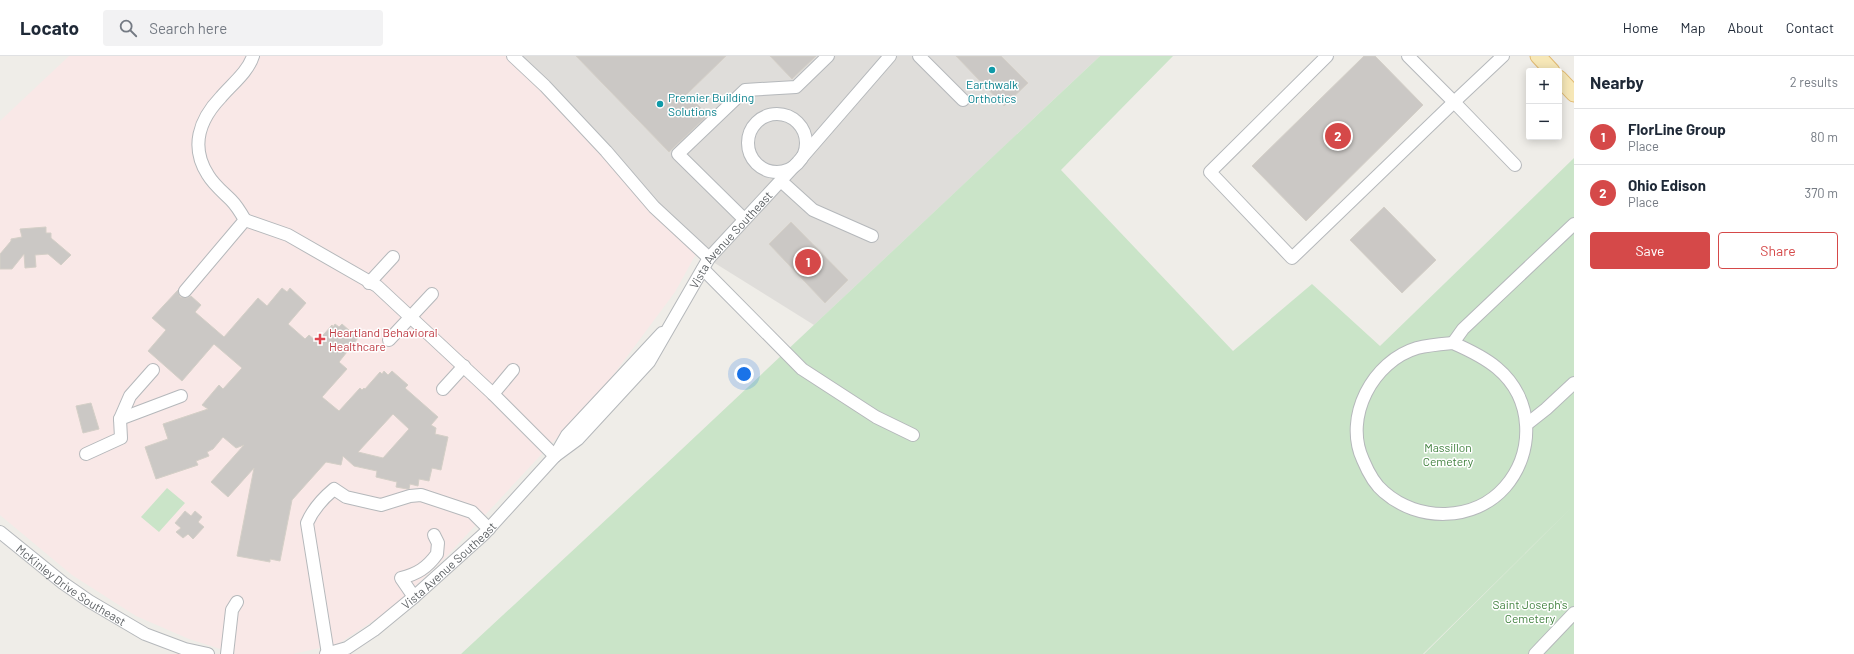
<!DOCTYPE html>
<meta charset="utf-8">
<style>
:root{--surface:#fff;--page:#f2f2f3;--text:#1f2937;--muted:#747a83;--line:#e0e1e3;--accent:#d54949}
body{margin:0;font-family:Barlow,sans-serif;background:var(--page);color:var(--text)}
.controls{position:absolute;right:12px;top:12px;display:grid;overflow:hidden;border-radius:4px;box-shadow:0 2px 10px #0003}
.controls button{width:36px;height:36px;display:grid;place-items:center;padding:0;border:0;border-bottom:1px solid var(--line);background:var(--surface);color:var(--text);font:20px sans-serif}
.you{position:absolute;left:744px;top:318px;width:14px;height:14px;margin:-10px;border:3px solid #fff;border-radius:50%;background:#1a73e8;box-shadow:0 0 0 6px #1a73e833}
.badge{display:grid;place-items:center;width:26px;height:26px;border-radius:50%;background:var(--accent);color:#fff;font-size:13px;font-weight:700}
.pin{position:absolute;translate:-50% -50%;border:2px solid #fff;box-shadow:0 1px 4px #0006}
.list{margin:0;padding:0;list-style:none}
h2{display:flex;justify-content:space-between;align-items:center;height:52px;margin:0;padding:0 16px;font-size:17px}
h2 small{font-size:13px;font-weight:400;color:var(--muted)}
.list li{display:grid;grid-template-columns:26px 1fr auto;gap:12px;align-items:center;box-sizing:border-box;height:56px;padding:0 16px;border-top:1px solid var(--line)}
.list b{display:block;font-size:15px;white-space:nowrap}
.list p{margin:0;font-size:13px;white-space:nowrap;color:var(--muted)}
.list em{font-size:13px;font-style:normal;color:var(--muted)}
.actions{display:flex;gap:8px;padding:12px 16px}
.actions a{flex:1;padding:9px 0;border:1px solid var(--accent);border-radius:4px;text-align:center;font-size:14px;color:var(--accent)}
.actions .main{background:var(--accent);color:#fff}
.icon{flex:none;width:22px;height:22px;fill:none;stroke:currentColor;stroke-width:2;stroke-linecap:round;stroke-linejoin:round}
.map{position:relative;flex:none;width:1574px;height:598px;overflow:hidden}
header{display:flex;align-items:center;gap:24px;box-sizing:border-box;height:56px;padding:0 20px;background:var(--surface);border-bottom:1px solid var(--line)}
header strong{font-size:19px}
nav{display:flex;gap:22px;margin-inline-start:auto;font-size:14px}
.search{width:280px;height:36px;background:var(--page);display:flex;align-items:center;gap:10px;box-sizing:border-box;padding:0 14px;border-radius:4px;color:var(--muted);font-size:15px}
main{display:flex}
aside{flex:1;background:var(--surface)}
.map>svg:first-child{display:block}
.industrial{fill:#dfddda}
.medical{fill:#f9e8e7}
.green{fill:#cae4c8}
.building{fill:#cbc8c5;stroke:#d4cfc7;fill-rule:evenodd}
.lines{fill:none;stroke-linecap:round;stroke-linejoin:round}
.minor-casing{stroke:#b5b8bb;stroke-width:14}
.major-casing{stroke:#e1b970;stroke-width:17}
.minor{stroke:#fff;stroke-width:12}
.major{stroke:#f6e7b7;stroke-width:15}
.culture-dot{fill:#0f9aa8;stroke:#fff;stroke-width:1.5}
.health-dot{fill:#e0444e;stroke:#fff;stroke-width:1.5}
.labels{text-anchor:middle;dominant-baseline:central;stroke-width:3;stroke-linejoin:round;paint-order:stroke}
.culture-label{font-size:12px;fill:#0d838f;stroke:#fff}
.street-label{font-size:12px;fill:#5f6366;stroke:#fff}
.health-label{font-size:12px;fill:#be3a42;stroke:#fff;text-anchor:start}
.park-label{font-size:12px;fill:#438341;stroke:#fff}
</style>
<header>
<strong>Locato</strong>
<div class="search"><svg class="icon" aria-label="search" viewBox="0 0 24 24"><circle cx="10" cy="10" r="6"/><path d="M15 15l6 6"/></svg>Search here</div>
<nav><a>Home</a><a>Map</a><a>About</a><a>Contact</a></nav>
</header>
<main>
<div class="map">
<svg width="1574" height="598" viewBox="0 0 1574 598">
<rect width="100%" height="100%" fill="#efede8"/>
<!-- industrial -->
<path class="industrial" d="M515,0H1100L814,269L697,196Z"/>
<!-- medical -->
<path class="medical" d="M69,0H515L697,196L675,236L605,330L446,501L390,554L338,588L293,598H236L189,583L136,560L72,519L0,459V65Z"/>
<!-- green -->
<path class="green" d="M1100,0H1173L1061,114L1233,295L1312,228L1380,290L1574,102V598H1424L1572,451L1423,598H461L665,409Z
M167,432L185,447L159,476L141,461Z"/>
<!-- building -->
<path class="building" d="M576,0H726L687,38L708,59L669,96Z
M770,0H816L792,23Z
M956,0H1001L1028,27L1004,50Z
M1364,0H1375L1423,49L1306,165L1252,110Z
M1384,151L1436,204L1402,237L1350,184Z
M791,166L848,224L825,247L769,188Z
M46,171V177H51V182L71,199L61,209L48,198L35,199L36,211L25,212L24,198L12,213H0V198L11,185V183L22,181L20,173Z
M282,232L287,236L290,232L306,247L288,268L305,283L309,279L317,286L332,269L333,271L335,268L339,271L342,268L358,282L339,306L347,313L322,341L339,355L360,332L362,334L364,332L365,333L380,316L382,318L384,315L388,319L392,315L408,329L405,332L438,361L431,369L436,372L435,378L448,381L441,414L432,412L429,425L419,423L418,430L410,428L409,433H407L396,431L397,426L376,421L377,415L354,410L343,400L341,409L326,406L292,444L280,505L270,503V506L237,500L254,412L228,441L211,426L244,389L236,392L223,381L213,393L207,396L209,400L196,405L198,409L156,423L145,391L168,383L163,368L208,353L202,349L219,329L223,333L242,312L214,288L182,325L148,295L166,274L152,262L178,234L180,241L187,242L191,240L201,249L195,256L224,281L258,242L267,250ZM393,358L409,373L383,402L358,396Z
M91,347L99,373L83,377L76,350Z
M185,455L191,460L195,455L202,461L198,466L204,471L193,483L188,478L183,482L176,476L181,472L175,467Z"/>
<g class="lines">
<defs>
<g id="minor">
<path d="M513,0L545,30L606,95L654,151L709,202"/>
<path d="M919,0L963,44"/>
<path d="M1327,0L1210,116L1292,202L1454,46L1515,109"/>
<path d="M1408,0L1454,46L1503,0"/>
<circle cx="777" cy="87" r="29"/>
<path d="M781,125L813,154L872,180"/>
<path d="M744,163L678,98L745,34L796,31L828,0"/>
<path d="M245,164L288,179L377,230L493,338L555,400"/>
<path d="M703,213L802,313L876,361L913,379"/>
<path d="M369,227L393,201"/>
<path d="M185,235L245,164C241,157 237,150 231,144C223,136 214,129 208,119C190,91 199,64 221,41C231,29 248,16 253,0"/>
<path d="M389,284L432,238"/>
<path d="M1453,287C1469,294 1484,301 1497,312C1534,343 1535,396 1505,431C1474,466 1418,466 1384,436C1374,428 1368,416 1363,404C1343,361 1373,305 1417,292C1429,289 1442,288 1453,287Z"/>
<path d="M1453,287L1463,273L1574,168"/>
<path d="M443,333L464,310"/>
<path d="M493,338L513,314"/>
<path d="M120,363L130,340L153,314"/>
<path d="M1527,368L1546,353L1574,327"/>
<path d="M86,398L121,382L120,363L181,340"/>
<path id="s1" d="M555,400L578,383L649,306L709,202L798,106L890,0"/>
<path id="s2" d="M0,476L63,527L89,545L145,578L185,593L208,598"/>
<path d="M414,541L401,522C417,518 427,512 437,498L438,487L434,479"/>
<path d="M227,598L232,554L237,546"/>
<path id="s3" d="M326,598L347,592L374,574L414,541L484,478L555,400L567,379L662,277"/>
<path d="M328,598L307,467C313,453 322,443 334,433L346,441L381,449L410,440L421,439L472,456L489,473"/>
<path d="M1535,598L1574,557"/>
</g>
<path id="major" d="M1538,0L1552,15
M1559,22L1574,38"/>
</defs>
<!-- minor casing -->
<use href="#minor" class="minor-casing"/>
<!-- major casing -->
<use href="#major" class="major-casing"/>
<!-- minor -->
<use href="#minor" class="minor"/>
<!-- major -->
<use href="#major" class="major"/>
</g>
<!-- markers -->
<g class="culture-dot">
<circle cx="992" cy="14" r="4"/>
<circle cx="660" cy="48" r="4"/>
</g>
<path class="health-dot" d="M318 277h4v4h4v4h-4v4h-4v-4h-4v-4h4z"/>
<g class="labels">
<!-- culture labels -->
<g class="culture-label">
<text x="992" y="28">Earthwalk<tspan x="992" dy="14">Orthotics</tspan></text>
<text x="668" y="41" text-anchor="start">Premier Building<tspan x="668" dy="14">Solutions</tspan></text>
</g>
<!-- street labels -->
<g class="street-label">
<text stroke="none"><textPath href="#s1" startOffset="281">Vista Avenue Southeast</textPath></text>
<text stroke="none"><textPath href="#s3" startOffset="153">Vista Avenue Southeast</textPath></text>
<text stroke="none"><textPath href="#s2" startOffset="89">McKinley Drive Southeast</textPath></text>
</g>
<!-- health labels -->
<g class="health-label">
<text x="329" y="276">Heartland Behavioral<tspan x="329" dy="14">Healthcare</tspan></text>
</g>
<!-- park labels -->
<g class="park-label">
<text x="1448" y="391">Massillon<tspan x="1448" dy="14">Cemetery</tspan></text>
<text x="1530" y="548">Saint Joseph's<tspan x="1530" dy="14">Cemetery</tspan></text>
</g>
</g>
</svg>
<div class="controls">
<button>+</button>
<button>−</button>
</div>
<div class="you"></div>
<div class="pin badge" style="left:808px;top:206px">1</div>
<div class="pin badge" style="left:1338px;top:80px">2</div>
</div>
<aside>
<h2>Nearby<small>2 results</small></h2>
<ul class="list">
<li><span class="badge">1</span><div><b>FlorLine Group</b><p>Place</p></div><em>80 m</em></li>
<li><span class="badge">2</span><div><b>Ohio Edison</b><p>Place</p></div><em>370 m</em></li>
</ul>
<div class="actions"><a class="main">Save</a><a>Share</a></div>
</aside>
</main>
